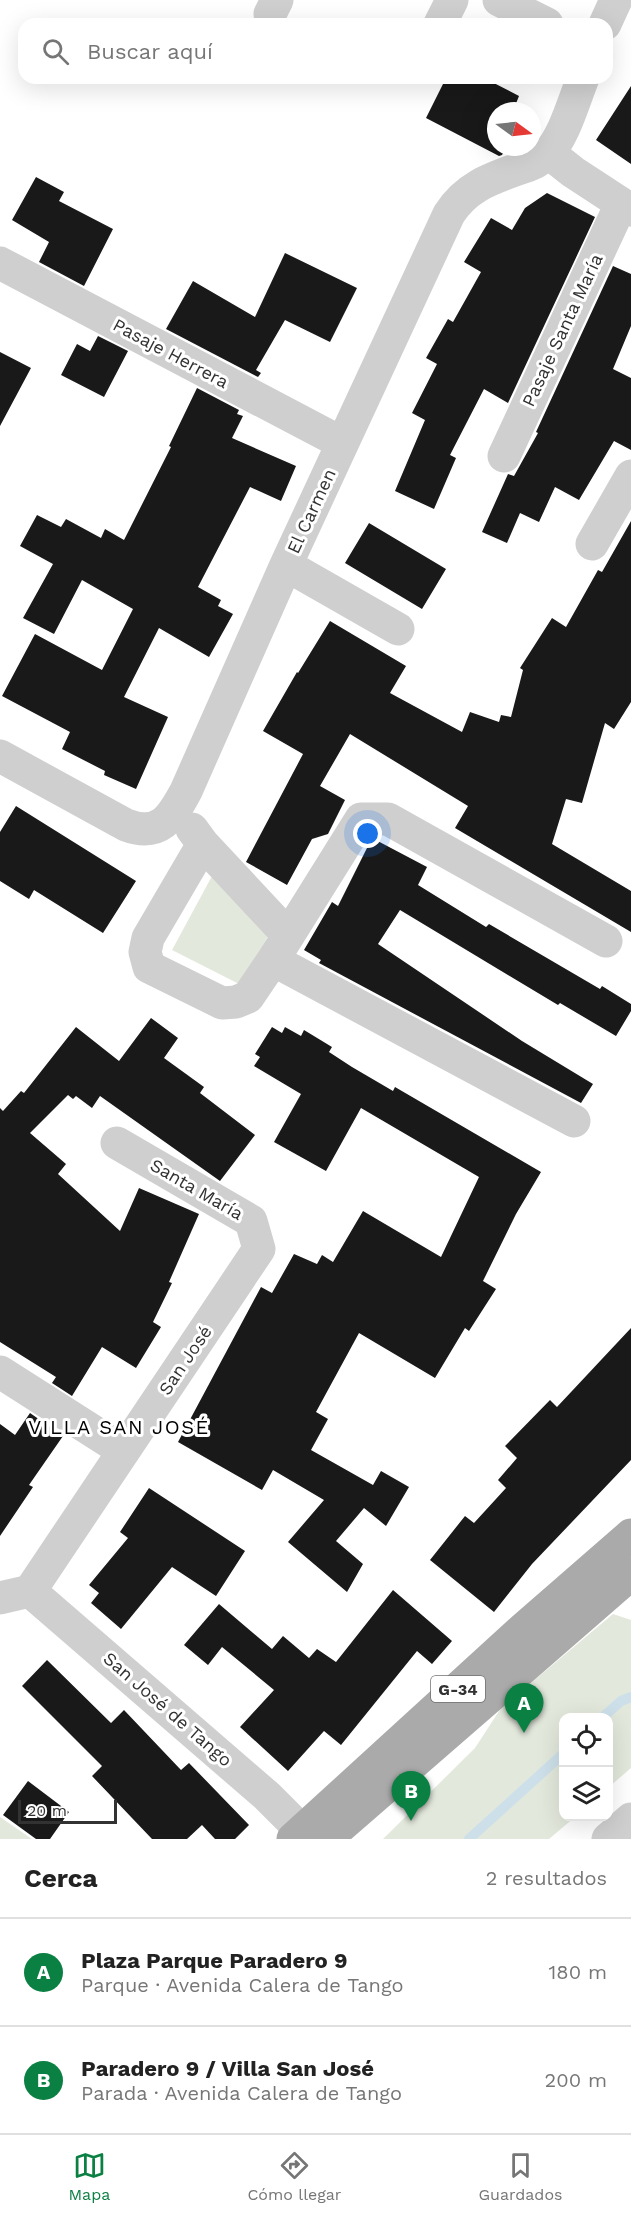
<!DOCTYPE html>
<html lang="es">
<meta charset="utf-8">
<style>
:root{--surface:#fff;--page:#f2f2f2;--text:#222;--muted:#767676;--line:#e0e0e0;--accent:#0b8043}
body{margin:0;font-family:"Work Sans",sans-serif;background:var(--page);color:var(--text)}
.controls{position:absolute;right:18px;bottom:18px;display:grid;overflow:hidden;border-radius:12px;box-shadow:0 6px 24px #0002}
.controls button{width:54px;height:54px;display:grid;place-items:center;padding:0;border:0;border-bottom:2px solid var(--line);background:var(--surface);color:var(--text);font:30px sans-serif}
.compass{position:absolute;left:487px;top:102px;width:54px;height:54px;border-radius:50%;background:var(--surface);box-shadow:0 6px 24px #0002;rotate:105deg}
.scale{position:absolute;left:18px;bottom:15px;width:99px;box-sizing:border-box;padding-left:6px;border:3px solid #323232;border-top:0;font-size:16px;line-height:21px;white-space:nowrap;color:#323232;-webkit-text-stroke:4px #fff;paint-order:stroke}
.you{position:absolute;left:368px;top:834px;width:21px;height:21px;margin:-15px;border:4px solid #fff;border-radius:50%;background:#1a73e8;box-shadow:0 0 0 9px #1a73e833}
.badge{display:grid;place-items:center;width:39px;height:39px;border-radius:50%;background:var(--accent);color:#fff;font-size:20px;font-weight:700}
.pin{position:absolute;translate:-50% -50px;filter:drop-shadow(0 2px 3px #0008)}
.pin::after{content:'';position:absolute;top:32px;width:21px;height:18px;background:inherit;clip-path:polygon(0 0,100% 0,50% 100%)}
.list{margin:0;padding:0;list-style:none}
h2{display:flex;justify-content:space-between;align-items:center;height:78px;margin:0;padding:0 24px;font-size:26px}
h2 small{font-size:20px;font-weight:400;color:var(--muted)}
.list li{display:grid;grid-template-columns:39px 1fr auto;gap:18px;align-items:center;box-sizing:border-box;height:108px;padding:0 24px;border-top:2px solid var(--line)}
.list b{display:block;font-size:22px;white-space:nowrap}
.list p{margin:0;font-size:20px;white-space:nowrap;color:var(--muted)}
.list em{font-size:20px;font-style:normal;color:var(--muted)}
.icon{flex:none;width:33px;height:33px;fill:none;stroke:currentColor;stroke-width:2;stroke-linecap:round;stroke-linejoin:round}
.map{position:relative;flex:none;width:631px;height:1839px;overflow:hidden}
.search{position:absolute;background:var(--surface);box-shadow:0 6px 24px #0002;left:18px;right:18px;top:18px;height:66px;display:flex;align-items:center;gap:15px;box-sizing:border-box;padding:0 21px;border-radius:18px;color:var(--muted);font-size:22px}
.sheet{height:294px;background:var(--surface)}
nav{display:flex;justify-content:space-around;align-items:center;box-sizing:border-box;height:84px;border-top:2px solid var(--line);background:var(--surface);font-size:16px;color:var(--muted)}
nav a{display:grid;justify-items:center;gap:3px}
nav .on{color:var(--accent)}
.map>svg:first-child{display:block}
.green{fill:#e3e8dc}
.lines{fill:none;stroke-linecap:round;stroke-linejoin:round}
.stream{stroke:#cde0e9;stroke-width:10}
.building{fill:#191919}
.minor{stroke:#cfcfcf;stroke-width:33}
.major{stroke:#aaa;stroke-width:33}
.labels{text-anchor:middle;dominant-baseline:central;stroke-width:6;stroke-linejoin:round;paint-order:stroke}
.shield{fill:#fff;stroke:#707070;stroke-width:1.5}
.shield-label{font-size:16px;font-weight:bold;fill:#323232}
.street-label{font-size:18px;fill:#323232;stroke:#fff}
.neighbourhood-label{font-size:20px;letter-spacing:1.5px;fill:#000;stroke:#fff}
</style>
<div class="map">
<svg width="631" height="1839" viewBox="0 0 631 1839">
<rect width="100%" height="100%" fill="#fff"/>
<!-- green -->
<path class="green" d="M212,876L269,934L241,985L172,950Z
M613,1614L631,1620V1768L609,1787L608,1718H564V1816L575,1817L549,1839H383L475,1748L501,1708Z
M0,1817L32,1839H0Z"/>
<g class="lines">
<!-- stream -->
<path class="stream" d="M602,1718L621,1701L631,1697
M469,1839L564,1753"/>
</g>
<!-- building -->
<path class="building" d="M446,78H484L519,96L515,106L524,111H496V147H506L502,155L499,156L426,118Z
M631,86V164L596,140Z
M36,177L64,192L59,201L113,229L84,286L39,262L49,242L12,220Z
M547,193L595,217L508,403L484,389L450,455L456,458L434,509L395,491L425,420L412,413L437,364L426,358L448,319L453,322L481,272L464,262L491,218L512,230L525,208Z
M285,253L357,288L330,342L285,320L256,370L261,373L258,377L166,329L193,281L255,317Z
M613,266L631,274V326L613,369L631,378V450L614,441L579,500L555,487L539,522L520,513L507,543L482,532L508,474L514,476L538,433L536,432Z
M98,336L128,351L104,397L61,375L77,344L90,351Z
M0,352L31,368L0,426Z
M197,388L239,410L237,414L243,416L232,438L296,466L281,501L250,487L198,587L221,600L218,606L233,614L209,657L159,628L124,697L168,717L136,789L104,775L105,771L62,749L70,732L2,696L35,634L102,670L133,609L82,580L54,634L23,618L53,564L20,546L37,515L61,527L66,519L101,538L105,529L124,540L171,447L169,446Z
M631,521V702L614,729L605,723L582,803L566,799L552,844L631,891V932L455,828L468,806L350,734L320,786L345,800L328,834L312,839L287,885L246,862L303,754L263,731L297,672L298,673L330,621L406,666L390,693L462,732L470,712L499,722L501,715L511,717L523,670L520,668L552,618L566,627L598,570L602,572Z
M369,523L446,569L422,609L345,563Z
M16,806L136,881L103,933L34,890L29,899L0,881V832Z
M372,838L427,867L418,885L486,927L489,924L600,989L602,986L631,1004V1011L616,1036L560,1003L558,1005L400,910L378,944L522,1041L593,1084L581,1103L319,963L321,960L304,950L332,902L338,906Z
M151,1018L178,1038L164,1058L204,1087L200,1093L255,1135L220,1181L100,1096L92,1108L76,1096L73,1099L68,1095L30,1133L66,1164L58,1174L120,1231L139,1188L199,1214L169,1282L172,1283L153,1322L161,1327L136,1368L102,1347L72,1396L52,1383L56,1377L0,1342V1108L3,1111L21,1091L24,1093L76,1027L119,1061Z
M272,1027L282,1033L285,1027L301,1036L304,1030L332,1047L329,1052L352,1067L393,1091L395,1087L541,1172L516,1214L483,1281L496,1289L469,1331L465,1328L435,1378L359,1333L316,1412L328,1419L311,1450L373,1485L381,1471L409,1487L386,1526L364,1508L336,1541L363,1564L347,1592L288,1542L324,1500L273,1470L262,1490L178,1442L261,1287L272,1293L294,1254L317,1264L322,1255L333,1262L363,1211L441,1257L479,1177L361,1108L326,1171L274,1142L301,1094L254,1066L260,1057L255,1054Z
M631,1328V1460L532,1564L494,1612L430,1560L465,1516L474,1523L506,1488L498,1480L517,1458L505,1446L550,1400L557,1407Z
M30,1413L63,1436L29,1485L33,1487L0,1536V1424L15,1435Z
M149,1488L245,1551L216,1596L172,1567L121,1629L91,1603L99,1593L89,1585L128,1538L120,1532Z
M393,1590L452,1641L432,1664L417,1651L341,1745L324,1731L288,1771L240,1727L274,1690L222,1647L208,1665L184,1645L219,1604L272,1649L283,1636L309,1658L317,1649L336,1662Z
M47,1660L111,1723L124,1710L181,1770L189,1763L249,1825L235,1839H215L202,1825L187,1839H152L92,1776L102,1766L22,1686Z
M28,1781L69,1812L50,1839H36L3,1815Z"/>
<g class="lines">
<!-- minor -->
<path class="minor" d="M499,0L547,24
M270,14L277,0
M440,24L452,0
M605,24L616,0
M549,153L573,172L631,210
M0,263L342,443
M504,456L621,204
M592,544L631,476
M286,565L398,629
M0,756L126,825C160,838 172,817 186,791L286,565L449,214C466,187 490,179 518,169C528,166 539,162 547,154C564,138 574,100 583,78
M192,829L203,844L287,934
M203,844L148,938L145,952L149,967L222,1003L236,1002L248,997L273,960
M574,1121L273,960L361,819H388L606,941
M0,1372L124,1451
M30,1591L259,1249L251,1221L117,1143
M30,1591L267,1796L291,1820L299,1833
M0,1598L30,1591
M608,1839L631,1819"/>
<!-- major -->
<path class="major" d="M293,1839L522,1630L631,1535
M326,1839L631,1574"/>
</g>
<g class="labels">
<!-- shield labels -->
<rect class="shield" x="431" y="1676" width="54" height="26" rx="4.5"/>
<g class="shield-label">
<text x="458" y="1689">G-34</text>
</g>
<!-- street labels -->
<g class="street-label">
<text transform="translate(562 330) rotate(-65)">Pasaje Santa María</text>
<text transform="translate(171 353) rotate(28)">Pasaje Herrera</text>
<text transform="translate(311 511) rotate(-65)">El Carmen</text>
<text transform="translate(197 1189) rotate(30)">Santa María</text>
<text transform="translate(185 1360) rotate(-56)">San José</text>
<text transform="translate(168 1709) rotate(41)">San José de Tango</text>
</g>
<!-- neighbourhood labels -->
<g class="neighbourhood-label">
<text x="119" y="1427">VILLA SAN JOSÉ</text>
</g>
</g>
</svg>
<div class="controls">
<button><svg class="icon" aria-label="locate" viewBox="0 0 24 24"><circle cx="12" cy="12" r="6"/><path d="M12 2v4M12 18v4M2 12h4M18 12h4"/></svg></button>
<button><svg class="icon" aria-label="layers" viewBox="0 0 24 24"><path d="M12 4l9 5-9 5-9-5zM3 14l9 5 9-5"/></svg></button>
</div>
<svg class="compass" viewBox="-18 -18 36 36"><path d="M0-13l5 13h-10z" fill="#e53935"/><path d="M0 13l5-13h-10z" fill="#767676"/></svg>
<div class="scale">20 m</div>
<div class="you"></div>
<div class="pin badge" style="left:524px;top:1733px">A</div>
<div class="pin badge" style="left:411px;top:1821px">B</div>
<div class="search"><svg class="icon" aria-label="search" viewBox="0 0 24 24"><circle cx="10" cy="10" r="6"/><path d="M15 15l6 6"/></svg>Buscar aquí</div>
</div>
<section class="sheet">
<h2>Cerca<small>2 resultados</small></h2>
<ul class="list">
<li><span class="badge">A</span><div><b>Plaza Parque Paradero 9</b><p>Parque · Avenida Calera de Tango</p></div><em>180 m</em></li>
<li><span class="badge">B</span><div><b>Paradero 9 / Villa San José</b><p>Parada · Avenida Calera de Tango</p></div><em>200 m</em></li>
</ul>
</section>
<nav>
<a class="on"><svg class="icon" aria-label="map" viewBox="0 0 24 24"><path d="M3 6l6-2 6 2 6-2v14l-6 2-6-2-6 2zM9 4v14M15 6v14"/></svg>Mapa</a>
<a><svg class="icon" aria-label="directions" viewBox="0 0 24 24"><path d="M12 3l9 9-9 9-9-9zM9 14v-3h6M13 9l2 2-2 2"/></svg>Cómo llegar</a>
<a><svg class="icon" aria-label="saved" viewBox="0 0 24 24"><path d="M7 4h10v16l-5-4-5 4z"/></svg>Guardados</a>
</nav>
